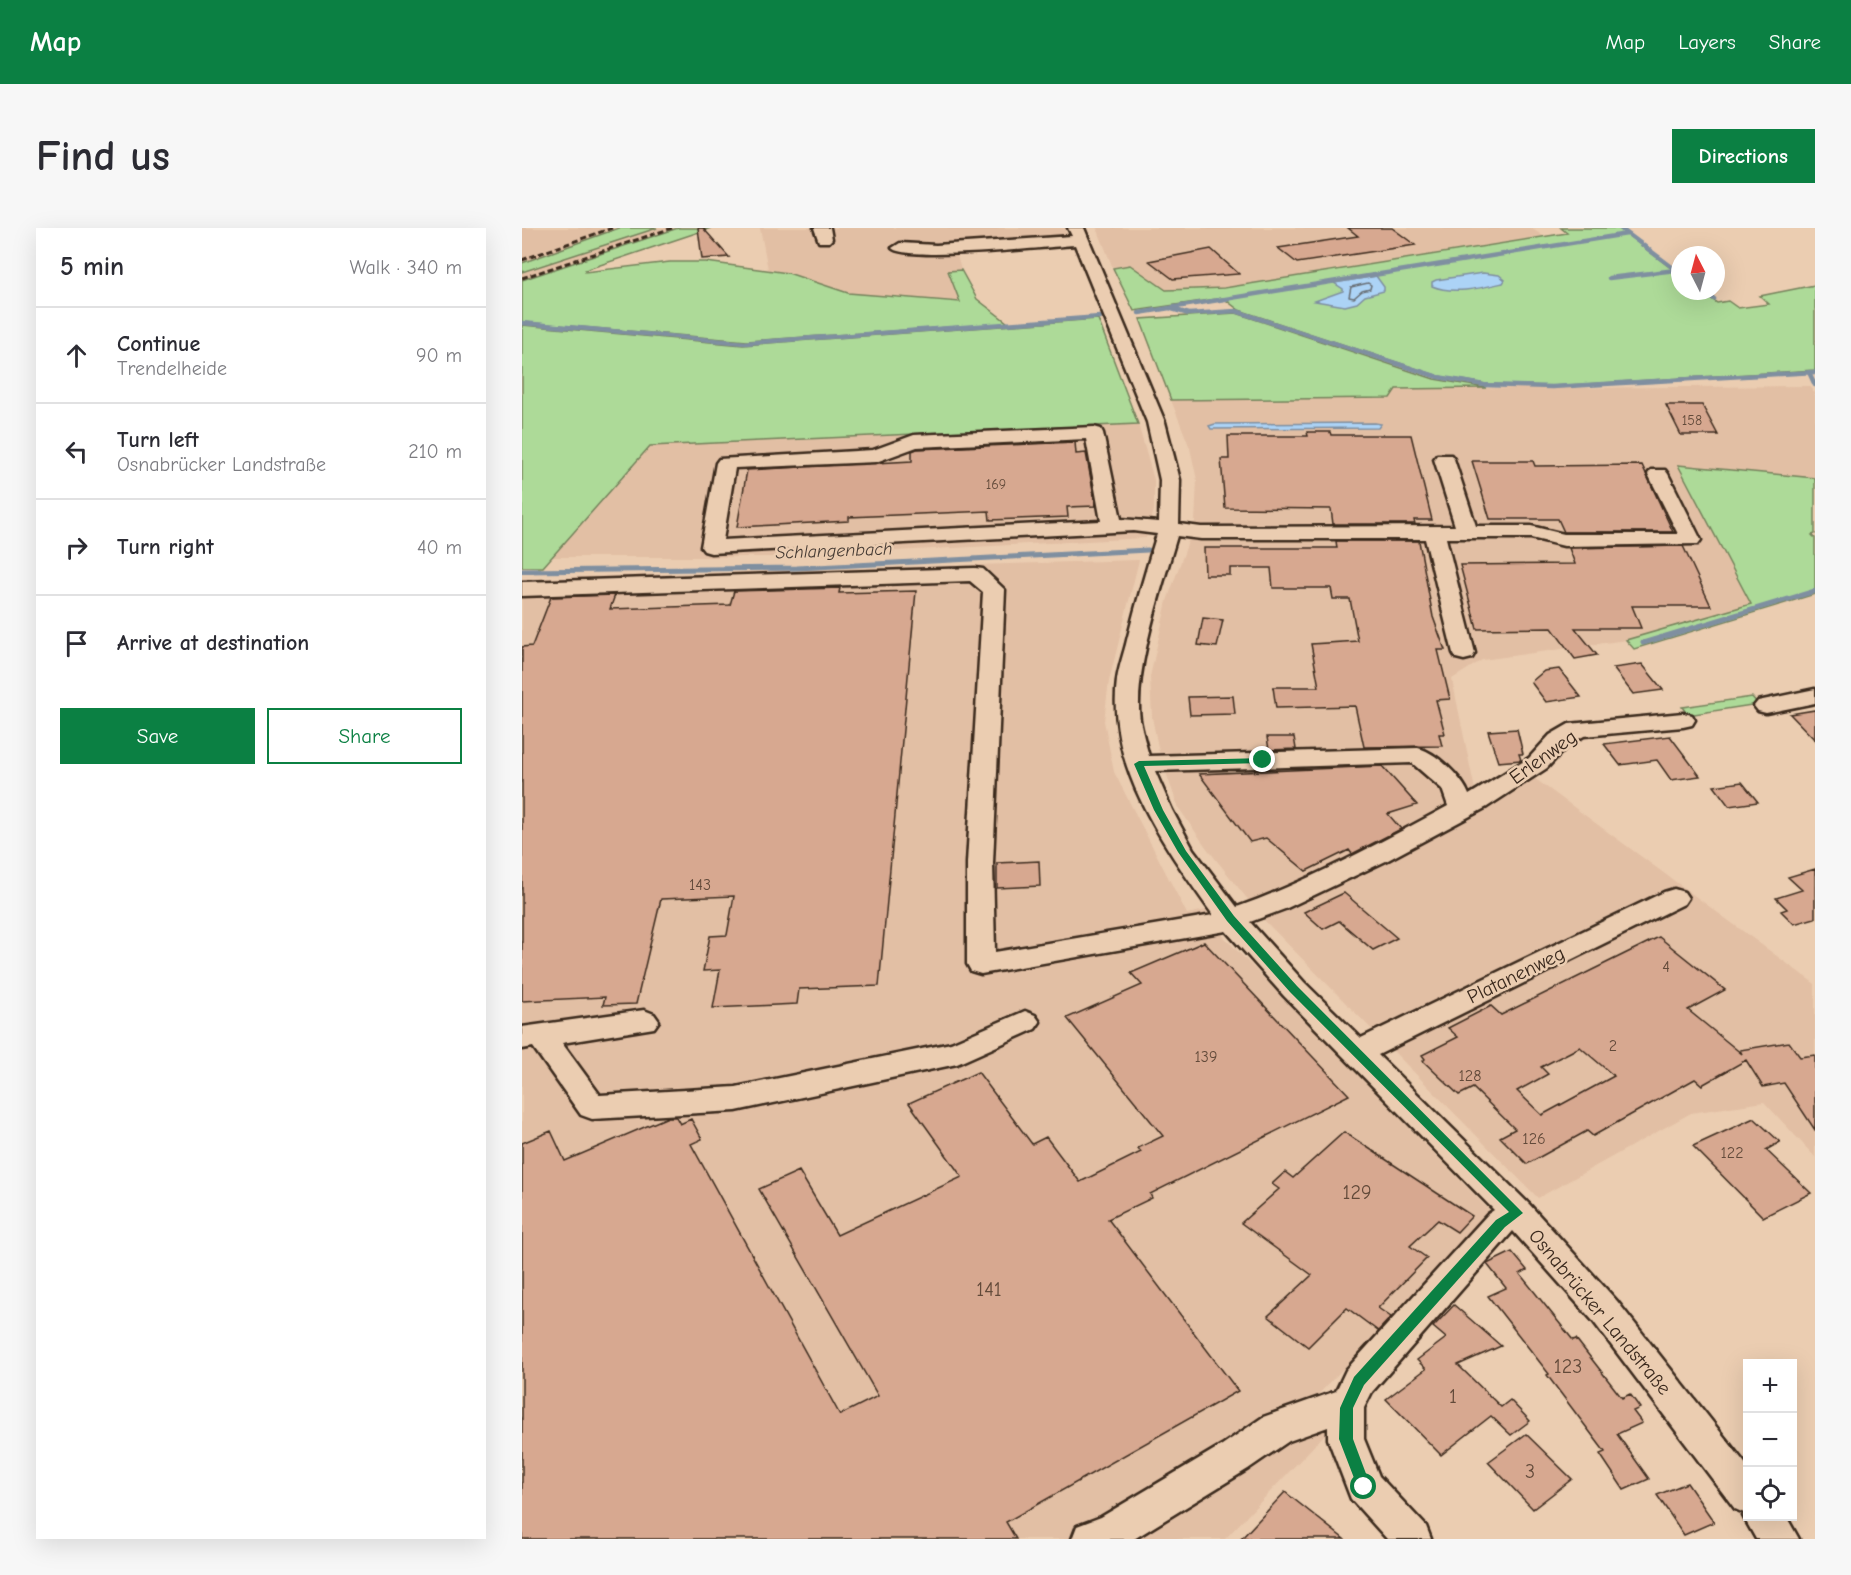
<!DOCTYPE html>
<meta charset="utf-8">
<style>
:root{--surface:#fff;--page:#f7f7f7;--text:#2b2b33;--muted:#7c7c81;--line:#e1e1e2;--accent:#0b8043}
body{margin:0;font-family:"Comic Neue",sans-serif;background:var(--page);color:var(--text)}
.controls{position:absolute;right:18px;bottom:18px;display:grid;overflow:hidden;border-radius:0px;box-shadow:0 6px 24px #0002}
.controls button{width:54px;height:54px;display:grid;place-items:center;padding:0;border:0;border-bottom:2px solid var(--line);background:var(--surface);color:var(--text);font:30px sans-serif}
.compass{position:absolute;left:1149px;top:18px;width:54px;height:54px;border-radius:50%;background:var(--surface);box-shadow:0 6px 24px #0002;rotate:354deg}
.stop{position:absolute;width:18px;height:18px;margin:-14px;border:4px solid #0b8043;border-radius:50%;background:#fff}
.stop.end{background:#0b8043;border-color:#fff;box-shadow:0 2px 6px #0008}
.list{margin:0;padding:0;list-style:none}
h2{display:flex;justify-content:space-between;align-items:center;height:78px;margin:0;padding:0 24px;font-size:26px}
h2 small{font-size:20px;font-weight:400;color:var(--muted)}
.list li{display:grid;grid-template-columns:39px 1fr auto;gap:18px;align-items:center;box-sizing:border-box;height:96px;padding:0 24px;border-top:2px solid var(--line)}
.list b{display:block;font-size:22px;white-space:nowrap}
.list p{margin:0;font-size:20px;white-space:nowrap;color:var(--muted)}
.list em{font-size:20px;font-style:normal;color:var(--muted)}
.actions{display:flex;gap:12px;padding:18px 24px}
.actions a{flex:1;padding:14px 0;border:2px solid var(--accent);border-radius:0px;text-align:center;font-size:21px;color:var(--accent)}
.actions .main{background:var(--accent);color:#fff}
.icon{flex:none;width:33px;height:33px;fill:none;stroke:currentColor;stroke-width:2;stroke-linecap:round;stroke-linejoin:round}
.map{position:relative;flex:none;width:1293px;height:1311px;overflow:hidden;border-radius:0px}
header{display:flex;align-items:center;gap:36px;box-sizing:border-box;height:84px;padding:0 30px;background:var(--accent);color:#fff}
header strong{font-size:28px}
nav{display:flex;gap:33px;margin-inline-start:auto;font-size:21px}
.intro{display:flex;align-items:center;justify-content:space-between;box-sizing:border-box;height:144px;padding:0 36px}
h1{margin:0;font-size:42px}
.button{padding:15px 27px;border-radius:0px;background:var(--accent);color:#fff;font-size:21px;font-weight:700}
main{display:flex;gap:36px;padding:0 36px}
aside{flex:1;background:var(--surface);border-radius:0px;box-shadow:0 6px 24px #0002}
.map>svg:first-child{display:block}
.built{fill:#e2bfa4}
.green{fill:#adda98;stroke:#74825b;stroke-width:1.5}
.water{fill:#acd3f6;stroke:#7f8fa0;stroke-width:1.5}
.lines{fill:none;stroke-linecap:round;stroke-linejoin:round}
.shore{stroke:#686e74;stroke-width:1.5}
.stream-far1{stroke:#7f8fa0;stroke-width:4.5}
.stream{stroke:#7f8fa0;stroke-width:5}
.building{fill:#d7a890;stroke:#3b2a1e;stroke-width:1.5;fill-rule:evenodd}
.minor-casing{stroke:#3b2a1e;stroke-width:5}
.minor{fill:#ebcdb1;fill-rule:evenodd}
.rail{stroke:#3b2a1e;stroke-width:3;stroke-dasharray:6 3;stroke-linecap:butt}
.route{fill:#0b8043}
.labels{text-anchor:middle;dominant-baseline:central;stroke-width:5;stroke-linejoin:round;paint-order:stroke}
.far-number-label{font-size:14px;fill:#624a3a}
.number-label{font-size:16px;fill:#624a3a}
.far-water-label{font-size:18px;font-style:italic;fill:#463b34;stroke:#ebcdb1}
.street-label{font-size:20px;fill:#3b2a1e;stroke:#ebcdb1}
.near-number-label{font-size:20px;fill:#624a3a}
</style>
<header>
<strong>Map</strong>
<nav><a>Map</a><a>Layers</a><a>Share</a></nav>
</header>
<div class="intro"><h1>Find us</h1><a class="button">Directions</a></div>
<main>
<aside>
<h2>5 min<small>Walk · 340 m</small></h2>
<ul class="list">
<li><svg class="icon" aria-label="ahead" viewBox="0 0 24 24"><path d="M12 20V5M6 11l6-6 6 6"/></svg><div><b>Continue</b><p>Trendelheide</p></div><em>90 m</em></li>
<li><svg class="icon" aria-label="left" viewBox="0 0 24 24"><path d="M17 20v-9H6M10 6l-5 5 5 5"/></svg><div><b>Turn left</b><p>Osnabrücker Landstraße</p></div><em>210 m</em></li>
<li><svg class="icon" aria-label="right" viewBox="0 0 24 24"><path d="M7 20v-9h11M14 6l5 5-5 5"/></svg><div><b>Turn right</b></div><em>40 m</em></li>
<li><svg class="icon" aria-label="arrive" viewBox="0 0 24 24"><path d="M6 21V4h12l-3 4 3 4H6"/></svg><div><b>Arrive at destination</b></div></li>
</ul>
<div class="actions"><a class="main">Save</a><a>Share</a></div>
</aside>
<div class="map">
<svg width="1293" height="1311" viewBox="0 0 1293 1311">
<rect width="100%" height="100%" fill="#ebcdb1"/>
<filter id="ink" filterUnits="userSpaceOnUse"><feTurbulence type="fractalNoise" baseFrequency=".0167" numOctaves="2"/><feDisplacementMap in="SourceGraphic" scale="12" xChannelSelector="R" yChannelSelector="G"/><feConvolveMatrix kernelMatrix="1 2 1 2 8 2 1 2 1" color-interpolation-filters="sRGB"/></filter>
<g filter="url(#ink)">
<!-- built -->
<path class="built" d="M0,0H97L0,35Z
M135,0H156L0,52V44Z
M238,0H542L552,21L529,17L434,24L439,42L426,44L438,74L326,65L266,45L246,41Z
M575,0H1009L1021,8L702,60L644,62L608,37L591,40Z
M1289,158L1293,168V250L1157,237L1230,377L1104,412L960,432L930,451L954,567L1008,547L1293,756V929L1242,874L1169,885L1016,970L743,693L684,619L656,579L637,524L630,489L628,449L645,373L673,294L675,252L668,220L649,172L868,170L874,161Z
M616,196L632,252V282L624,310L258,329H29L128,218Z
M617,332L587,453L582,493L592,544L665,686L684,682L702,709L971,986L787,1176L806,1203L703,1311H0V351Z"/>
<!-- green -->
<path class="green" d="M97,0H135L0,44V35Z
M156,0H189L63,42V44L148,34H184L266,45L326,65L438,74L426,43L439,42L455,71L486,95L225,113L0,94V52Z
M1039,0H1096L1158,47V63H1179L1195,75L1206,73L1216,80L1247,76L1238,68L1293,57V142L1029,158L964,156L917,148L717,82L701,70L612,83L591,40L608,37L644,62L702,60L1045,5Z
M714,85L912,151L964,160L874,161L868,170L649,172L618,91Z
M576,91L616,196L128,218L21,339H0V97L221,117Z
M1156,237L1293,250V306L1290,307L1293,310V366L1112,421L1104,412L1229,376Z
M1230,469L1236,476L1166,487L1160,479Z"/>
<!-- water -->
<path class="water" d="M961,45L977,47L983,52L981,55C959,60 931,67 910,58V54L914,52Z
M854,48L862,59V63L843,68L835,75L823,78L793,73L821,63V61L812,55Z
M853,195L859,196L856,200L689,201L687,198L693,196Z"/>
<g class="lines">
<!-- shore -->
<path class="shore" d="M846,55L849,57L848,61L840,63L832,70L827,69L829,59Z"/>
<!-- stream-far1 -->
<path class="stream-far1" d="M1098,0L1158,45
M1087,50L1154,42
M1182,63L1192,71
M650,81L667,86L714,83L916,149L962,157L1030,159L1293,144
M617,85L1105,6
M0,95L223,115L578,89
M1287,144L1293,157"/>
<!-- stream -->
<path class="stream" d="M0,343L275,340L626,322
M1121,415L1293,363"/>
</g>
<!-- building -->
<path class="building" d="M176,0H181L207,29L180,31Z
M826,0H870L893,17L775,35L756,20L836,8Z
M689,21L717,46L651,51L627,33Z
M1144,177H1180L1196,207H1159Z
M785,204H808L809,207H889L910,292H892L893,296H811L809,281L703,280L699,231H707L706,208H786Z
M553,214L554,226L564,225L574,278L545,279L546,289L468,292L467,283L327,289V293L215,299L225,242L390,233V223L395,221Z
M950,233H1011L1013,238L1120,237L1151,304H1042L1036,291H968Z
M814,313H897L911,389L923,422H916L928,471L914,472L923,506H917L920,518L842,519L833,478L754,480L751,459H797L789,416L836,413L828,371H811L809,360H751L749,340H708V347H683L682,320H815Z
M1161,318L1189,378H1110L1119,400H1053L1075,427L1053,431L1030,400L955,401L938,337L1053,336L1047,320Z
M318,360L317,365L394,363L357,758L277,761L275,776L191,780L198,742L181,743L188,708L205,707L212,668L139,671L114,776L81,777L83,769L0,773V419L10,418L29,369L93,367L88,381L208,377L212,363Z
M681,390L701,392L695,419L676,417Z
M1120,436L1141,462L1111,466L1091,440Z
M1037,441L1059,469L1024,474L1009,454L1022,443Z
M711,468L713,486L668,487L666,469Z
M1293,482V512L1268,486Z
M995,501L1001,526H997L999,532L976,534L966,503Z
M1148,508L1178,548L1149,552L1135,532L1098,537L1082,516Z
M745,509H772L774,521L747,522Z
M860,538L895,577L866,586L879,601L830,626L827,622L784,643L744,610L728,614L677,546Z
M1220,554L1236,574L1207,578L1192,558Z
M517,633L518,658L475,660V635Z
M1293,641V690L1272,696L1259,683L1265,681L1254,670L1280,662L1266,649Z
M822,665L828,670L875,710L851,722L817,693L801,701L782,684Z
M1137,709L1203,762L1166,782L1220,826L1218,822L1267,814L1278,829L1293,827V902L1262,855L1241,859L1224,832L1180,857L1173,851L1071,908L1065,903L1005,936L978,909L993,901L951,860L937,867L901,833L903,831L900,827L936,809L926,800L969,778L979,787ZM1058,819L1092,848L1020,887L995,863L1026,846L1019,839Z
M682,714L827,867L628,966L630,970L586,991L716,1163L484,1294L494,1311H0V915L29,903L43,933L146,889H154L158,896L169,891L180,911L169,916L318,1187L356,1168L237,961L277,943L315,1007L440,949L387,875L456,844L510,916L524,909L558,954L619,924L616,920L641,908L545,790L620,757L609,745Z
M1232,890L1258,914L1244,922L1289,965L1241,989L1171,918Z
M822,904L950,988L935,1004L916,992L888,1018L905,1030L856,1080L869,1089L856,1103L825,1080L786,1119L746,1088L790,1047L719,995L757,961L750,956L763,944L771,950Z
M990,1024L1005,1042L998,1046L1051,1112L1054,1111L1100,1170L1108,1166L1118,1180L1111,1183L1120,1195L1095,1206L1127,1251L1102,1262L1078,1226L1083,1224L1025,1147L1027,1146L966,1068L984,1060L965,1036Z
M932,1077L979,1118L936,1137L979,1179L988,1172L1008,1193L989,1207L969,1188L919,1227L864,1171L904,1141L895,1132L924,1110L911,1099Z
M1004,1206L1050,1251L1011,1281L966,1234Z
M1165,1255L1192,1294L1162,1307L1135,1267Z
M763,1264L822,1311H719Z"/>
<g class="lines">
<defs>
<path id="minor" d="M292,0H308L310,11L307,14H297Z
M546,0H562L643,194L658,252L657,296L679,299L933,298L912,231L915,227H929L932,231L954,298H1009L1042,306H1156L1126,246L1129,242H1143L1146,246L1179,312L1176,316L1042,318L1009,310H924L953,425L950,430L942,432L934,430L931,425L903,311H679L655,308C641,357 611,443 618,492C620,504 624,517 627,528L896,520C914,524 941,550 947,567L1007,530L1028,507L1047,496L1161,485L1170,487L1173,492L1170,497L1161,499L1062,508L1046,517L1025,540L965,579L866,632L763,681L728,694L782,754L839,810L1142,664L1152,661L1162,664L1166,670L1162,676L856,827L1007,976L1095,1073L1226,1239V1288H1264L1277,1311H1234L1221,1288L1222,1285L1213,1281L1071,1093L991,1003L850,1164L842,1180V1211L857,1248L904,1298L909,1311H865L829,1271L806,1211V1199L767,1213L726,1241L612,1311H550L555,1298L579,1289L700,1217L741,1189L814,1163L824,1142L966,986L972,982L762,768L704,703L459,746L449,743L445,736V635L461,364L448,353L0,368V354L453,340L461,341L483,362L471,635L473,724L691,687C643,619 584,539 595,452C597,438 602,425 605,412C614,376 624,341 635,306L611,303L189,325L182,323L179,319L194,235L197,231L351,222L392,207L572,199L579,201L581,205L599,291L637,294L638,252L625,194L553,17C527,19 382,34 370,20L378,15L414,17L550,8ZM564,211L579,293L201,312L213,240L354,234L395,219ZM890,535L920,561L926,578C857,615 788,653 715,679L671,621L650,582L633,543Z
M1293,461V475L1244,485L1236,483L1232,478L1236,473Z
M122,782L132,786L137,793L132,800L40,815L78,867L214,859L429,815L503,783L513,787L518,794L513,801L435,836L214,883L70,891L59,887L11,819L0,821V799Z"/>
</defs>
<!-- minor casing -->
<use href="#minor" class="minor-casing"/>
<!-- minor -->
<use href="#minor" class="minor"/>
<!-- rail -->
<path class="rail" d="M0,32L90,0
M0,50L150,0"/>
</g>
</g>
<!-- route -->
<path class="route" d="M744,530V534L741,535L622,538L641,582L664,623L712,688L775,758L1001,985L983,999L842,1157L831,1180V1211L849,1259L847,1263L842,1265L837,1263L817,1211L818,1180L832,1149L974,992L987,984L768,764L705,693L656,624L632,582L612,536L617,533Z"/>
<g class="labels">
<!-- far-number labels -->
<g class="far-number-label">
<text x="1170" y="192">158</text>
<text x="474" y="256">169</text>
</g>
<!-- number labels -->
<g class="number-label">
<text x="178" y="657">143</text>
<text x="1144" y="739">4</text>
<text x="1091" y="818">2</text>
<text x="684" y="829">139</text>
<text x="948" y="848">128</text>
<text x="1012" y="911">126</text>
<text x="1210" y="925">122</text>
</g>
<!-- far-water labels -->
<g class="far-water-label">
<text transform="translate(312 323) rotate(-2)">Schlangenbach</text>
</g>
<!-- street labels -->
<g class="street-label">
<text transform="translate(1021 529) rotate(-36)">Erlenweg</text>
<text transform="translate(994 747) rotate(-26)">Platanenweg</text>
<text transform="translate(1078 1084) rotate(50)">Osnabrücker Landstraße</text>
</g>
<!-- near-number labels -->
<g class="near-number-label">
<text x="835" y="964">129</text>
<text x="467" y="1061">141</text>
<text x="1046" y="1138">123</text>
<text x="931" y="1168">1</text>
<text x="1008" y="1243">3</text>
</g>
</g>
</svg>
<div class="controls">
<button>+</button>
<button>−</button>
<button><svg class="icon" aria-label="locate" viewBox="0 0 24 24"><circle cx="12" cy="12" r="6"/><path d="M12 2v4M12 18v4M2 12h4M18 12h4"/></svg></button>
</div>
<svg class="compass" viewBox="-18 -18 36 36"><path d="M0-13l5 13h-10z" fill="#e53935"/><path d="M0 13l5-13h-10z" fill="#7c7c81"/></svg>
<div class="stop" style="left:842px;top:1259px"></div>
<div class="stop end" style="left:741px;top:532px"></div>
</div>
</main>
